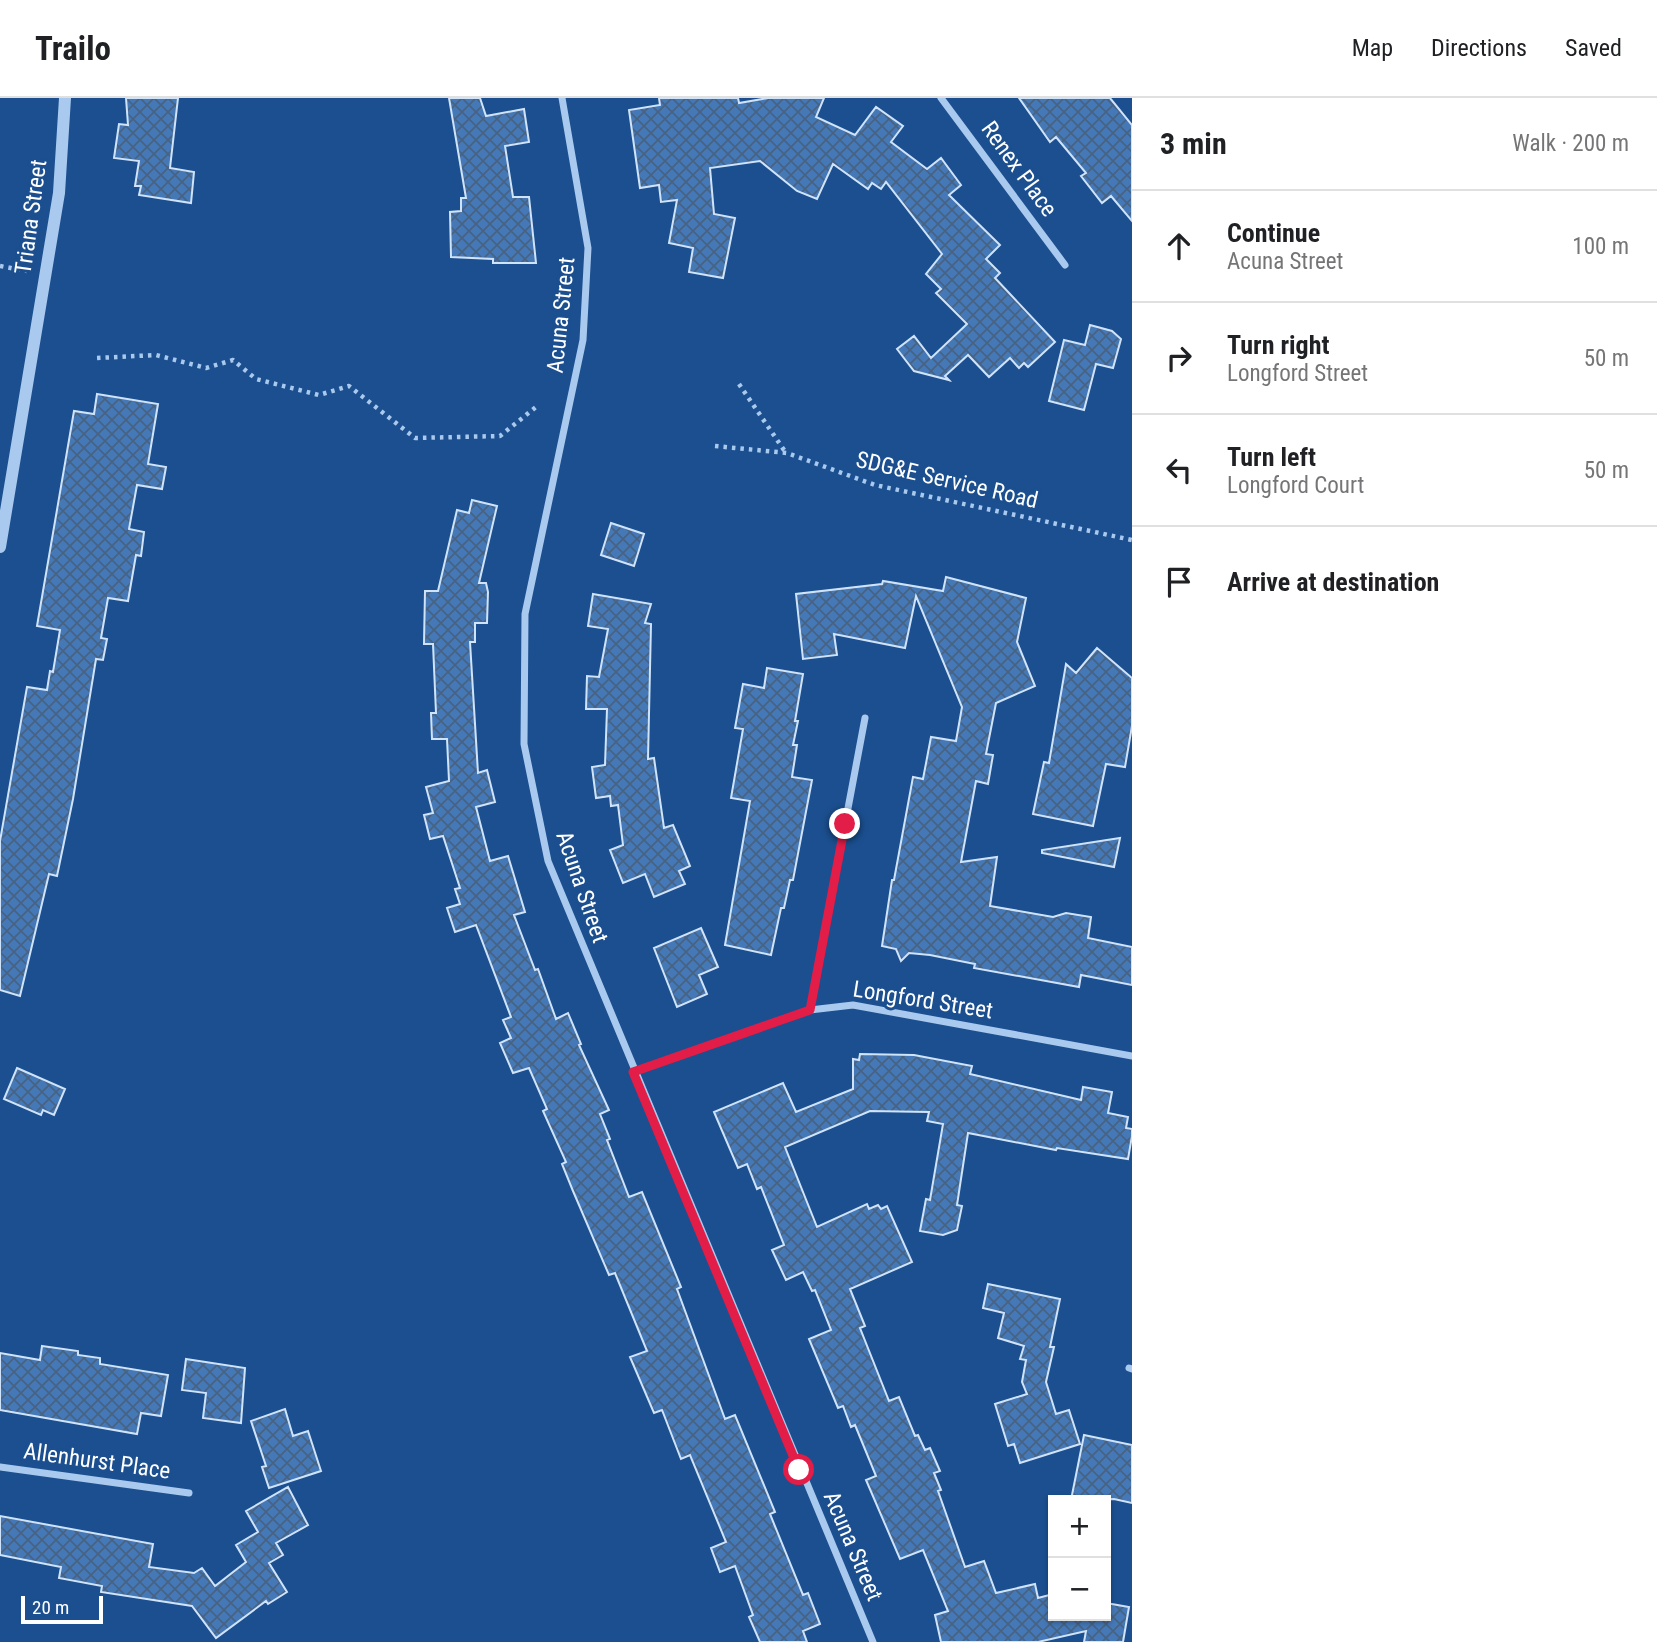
<!DOCTYPE html>
<meta charset="utf-8">
<style>
:root{--surface:#fff;--page:#f6f6f6;--text:#202124;--muted:#757577;--line:#e0e0e0}
body{margin:0;font-family:"Roboto Condensed",sans-serif;background:var(--page);color:var(--text)}
.controls{position:absolute;right:21px;bottom:21px;display:grid;overflow:hidden;border-radius:0px;box-shadow:0 2px 5px #0004}
.controls button{width:63px;height:63px;display:grid;place-items:center;padding:0;border:0;border-bottom:2px solid var(--line);background:var(--surface);color:var(--text);font:35px sans-serif}
.scale{position:absolute;left:21px;bottom:18px;width:82px;box-sizing:border-box;padding-left:7px;border:4px solid #fff;border-top:0;font-size:19px;line-height:24px;white-space:nowrap;color:#fff;-webkit-text-stroke:5px #1b4f8f;paint-order:stroke}
.stop{position:absolute;width:21px;height:21px;margin:-16px;border:5px solid #e11d48;border-radius:50%;background:#fff}
.stop.end{background:#e11d48;border-color:#fff;box-shadow:0 2px 7px #0008}
.list{margin:0;padding:0;list-style:none}
h2{display:flex;justify-content:space-between;align-items:center;height:91px;margin:0;padding:0 28px;font-size:30px}
h2 small{font-size:23px;font-weight:400;color:var(--muted)}
.list li{display:grid;grid-template-columns:46px 1fr auto;gap:21px;align-items:center;box-sizing:border-box;height:112px;padding:0 28px;border-top:2px solid var(--line)}
.list b{display:block;font-size:26px;white-space:nowrap}
.list p{margin:0;font-size:23px;white-space:nowrap;color:var(--muted)}
.list em{font-size:23px;font-style:normal;color:var(--muted)}
.icon{flex:none;width:38px;height:38px;fill:none;stroke:currentColor;stroke-width:2;stroke-linecap:round;stroke-linejoin:round}
.map{position:relative;flex:none;width:1132px;height:1544px;overflow:hidden}
header{display:flex;align-items:center;gap:42px;box-sizing:border-box;height:98px;padding:0 35px;background:var(--surface);border-bottom:2px solid var(--line)}
header strong{font-size:33px}
nav{display:flex;gap:38px;margin-inline-start:auto;font-size:24px}
main{display:flex}
aside{flex:1;background:var(--surface)}
.map>svg:first-child{display:block}
.building{fill:url(#building-cross-hatch);stroke:#cfe3fa;stroke-width:2}
.lines{fill:none;stroke-linecap:round;stroke-linejoin:round}
.path{stroke:#a9c9ee;stroke-width:4.5;stroke-dasharray:3.5 5;stroke-linecap:butt}
.minor{stroke:#a9c9ee;stroke-width:7}
.tertiary{stroke:#a9c9ee;stroke-width:12}
.route{stroke:#e11d48;stroke-width:9}
.labels{text-anchor:middle;dominant-baseline:central;stroke-width:6;stroke-linejoin:round;paint-order:stroke}
.street-label{font-size:23px;fill:#fff;stroke:#1b4f8f}
</style>
<header>
<strong>Trailo</strong>
<nav><a>Map</a><a>Directions</a><a>Saved</a></nav>
</header>
<main>
<div class="map">
<svg width="1132" height="1544" viewBox="0 0 1132 1544">
<defs>
<pattern id="building-cross-hatch" width="8" height="8" patternUnits="userSpaceOnUse" patternTransform="scale(1.75)"><rect width="8" height="8" fill="#4478b7"/><path d="M0 0l8 8M0 8l8-8" fill="none" stroke="#486282"/></pattern>
</defs>
<rect width="100%" height="100%" fill="#1b4f8f"/>
<!-- building -->
<path class="building" d="M126,0H178L170,70L194,74L191,105L139,97L141,88H135L139,63L114,60L119,26L128,27Z
M449,0H480L486,18L524,11L529,44L505,48L513,99H529L536,165H493V161L451,159L450,114L461,113V100H466Z
M659,0H738L739,5L768,0H824L816,19L855,37L876,9L903,28L891,44L927,71L941,60L961,87L949,97L1000,147L986,161L1000,175L995,180L1055,244L1028,269L1024,265L1019,270L1010,260L989,279L968,257L945,278L949,282L914,273L897,251L914,238L931,260L967,226L936,195L941,191L926,176L942,156L886,84L881,91L872,85L868,91L833,66L817,101L797,93L760,63L710,70L714,116L735,120L723,180L689,174L693,150L669,145L677,102L661,104L659,87L640,90L629,12L660,7Z
M1019,0H1110L1132,27V123L1111,98L1102,105L1081,78L1086,75L1056,39L1050,44Z
M1090,227L1112,233L1121,241L1113,270L1096,266L1084,312L1049,303L1064,242L1085,247Z
M97,296L158,306L148,366L166,369L162,391L137,387L129,431L144,434L141,458L136,457L128,503L108,500L101,540L107,541L103,562L96,561L73,701L57,778L49,776L20,898L0,892V743L27,589L47,592L50,573L53,574L60,532L37,528L74,313L94,316Z
M472,402L497,408L479,485H486L488,494L487,525H475V544H470L478,675L487,672L495,704L476,709L490,763L508,758L525,814L514,817L535,872L538,871L556,921L568,915L581,946L579,947L609,1012L600,1016L610,1041L607,1042L629,1099L642,1094L681,1189L677,1191L725,1321L735,1317L775,1414L770,1416L803,1497L808,1495L820,1526L803,1533L807,1544H760L749,1519L753,1517L735,1468L720,1474L711,1450L726,1444L690,1357L681,1361L662,1312L654,1315L630,1259L647,1253L615,1175L609,1177L573,1093L562,1066L566,1064L543,1013L547,1011L529,970L513,975L500,945L511,940L503,922L511,919L476,827L455,834L447,810L460,806L455,791L460,790L443,738L430,741L424,717L433,715L426,689L449,683L447,641H432L431,615H436L433,546H424L425,493H438L457,412L469,415Z
M611,425L644,436L634,468L601,457Z
M946,479L1026,500L1017,544L1035,588L996,605L986,656L993,657L988,686L976,683L961,764L997,759L990,808L1053,819L1066,815L1091,819L1088,840L1132,849V887L1081,877L1079,889L974,870L975,866L930,857L909,855L901,863L896,851L882,848L892,782H894L913,679L923,681L931,639L956,643L962,609L916,498L905,550L834,536L837,557L803,561L796,496L882,486L883,483L943,493Z
M593,496L651,506L645,525L651,526L648,661L654,660L664,730L673,727L690,768L679,773L685,786L654,799L645,776L623,785L610,752L623,747L618,707L611,708L610,698L596,700L592,669L605,667L607,611H586L587,578L599,579L608,531L588,528Z
M1097,550L1132,580V628L1125,669L1106,666L1093,728L1033,716L1044,664L1049,665L1066,566L1076,575Z
M767,570L803,576L795,623H798L793,647H797L792,679L812,682L793,782H790L784,810H781L771,857L725,847L750,703L731,700L743,631L735,630L743,586L764,590Z
M1120,740L1114,769L1042,755V752Z
M701,830L718,869L699,877L707,896L677,909L654,850Z
M860,956L914,957L972,968L970,976L1081,1002L1083,989L1112,994L1108,1015L1128,1019L1126,1030L1132,1031V1038L1128,1061L1057,1050L1056,1052L968,1035L957,1107L962,1108L957,1132L943,1137L920,1133L926,1101L930,1102L943,1026L927,1023L929,1014L870,1013L785,1049L817,1129L867,1106L869,1111L878,1107L881,1111L887,1108L912,1164L850,1191L865,1228L860,1230L889,1303L899,1299L915,1338L918,1337L925,1352L930,1350L940,1373L934,1375L941,1392L938,1393L965,1469L984,1463L996,1495L1035,1486L1038,1500L1053,1496V1518H1106V1505L1129,1509L1123,1544H1084L1086,1533L1038,1544H941L935,1517L948,1513L923,1452L900,1461L866,1382L876,1378L855,1327L851,1329L843,1308L838,1310L809,1241L831,1232L815,1192L812,1193L803,1174L786,1182L772,1152L784,1147L761,1089L757,1091L747,1066L738,1070L714,1014L783,985L796,1014L853,991V961L859,962Z
M17,970L65,991L54,1017L43,1012L41,1017L4,1001Z
M988,1186L1060,1201L1050,1249H1054L1046,1284L1056,1316L1069,1312L1080,1346L1020,1365L1014,1346L1008,1348L995,1306L1027,1296L1022,1284L1026,1262L1020,1261L1024,1248L998,1240L1004,1215L983,1210Z
M42,1248L78,1253V1257L100,1260V1266L168,1277L161,1318L141,1315L137,1336L0,1312V1255L40,1262Z
M186,1261L245,1270L241,1325L203,1320L206,1295L182,1292Z
M285,1311L293,1338L308,1333L321,1373L269,1390L262,1369L266,1368L251,1323Z
M1084,1337L1132,1347V1405L1114,1401L1071,1402Z
M288,1389L308,1427L276,1445L283,1457L269,1465L287,1494L268,1506L266,1503L216,1540L192,1508L101,1494L102,1488L59,1480L61,1469L0,1457V1418L153,1446L149,1469L194,1475L202,1470L215,1488L246,1464L236,1447L258,1434L246,1413Z"/>
<g class="lines">
<!-- path -->
<path class="path" d="M0,168L27,173
M97,260L156,257L206,270L233,262L256,281L319,297L349,288L415,340L500,338L536,309
M739,286L786,355
M715,348L787,355L875,387L1132,442"/>
<!-- minor -->
<path class="minor" d="M562,0L588,150L583,242L525,516L524,646L548,763L873,1544
M941,0L1065,167
M810,912L865,620
M633,974L810,912L853,907L1132,958
M1129,1270L1132,1271
M0,1369L189,1395"/>
<!-- tertiary -->
<path class="tertiary" d="M0,449L59,95L65,0"/>
</g>
<g class="lines">
<!-- route -->
<path class="route" d="M799,1372L633,974L810,912L845,726"/>
</g>
<g class="labels">
<!-- street labels -->
<g class="street-label">
<text transform="translate(1019 71) rotate(54)">Renex Place</text>
<text transform="translate(31 119) rotate(-82)">Triana Street</text>
<text transform="translate(561 217) rotate(-84)">Acuna Street</text>
<text transform="translate(947 382) rotate(13)">SDG&amp;E Service Road</text>
<text transform="translate(582 789) rotate(71)">Acuna Street</text>
<text transform="translate(923 902) rotate(9)">Longford Street</text>
<text transform="translate(97 1363) rotate(8)">Allenhurst Place</text>
<text transform="translate(853 1448) rotate(67)">Acuna Street</text>
</g>
</g>
</svg>
<div class="controls">
<button>+</button>
<button>−</button>
</div>
<div class="scale">20 m</div>
<div class="stop" style="left:799px;top:1372px"></div>
<div class="stop end" style="left:845px;top:726px"></div>
</div>
<aside>
<h2>3 min<small>Walk · 200 m</small></h2>
<ul class="list">
<li><svg class="icon" aria-label="ahead" viewBox="0 0 24 24"><path d="M12 20V5M6 11l6-6 6 6"/></svg><div><b>Continue</b><p>Acuna Street</p></div><em>100 m</em></li>
<li><svg class="icon" aria-label="right" viewBox="0 0 24 24"><path d="M7 20v-9h11M14 6l5 5-5 5"/></svg><div><b>Turn right</b><p>Longford Street</p></div><em>50 m</em></li>
<li><svg class="icon" aria-label="left" viewBox="0 0 24 24"><path d="M17 20v-9H6M10 6l-5 5 5 5"/></svg><div><b>Turn left</b><p>Longford Court</p></div><em>50 m</em></li>
<li><svg class="icon" aria-label="arrive" viewBox="0 0 24 24"><path d="M6 21V4h12l-3 4 3 4H6"/></svg><div><b>Arrive at destination</b></div></li>
</ul>
</aside>
</main>
